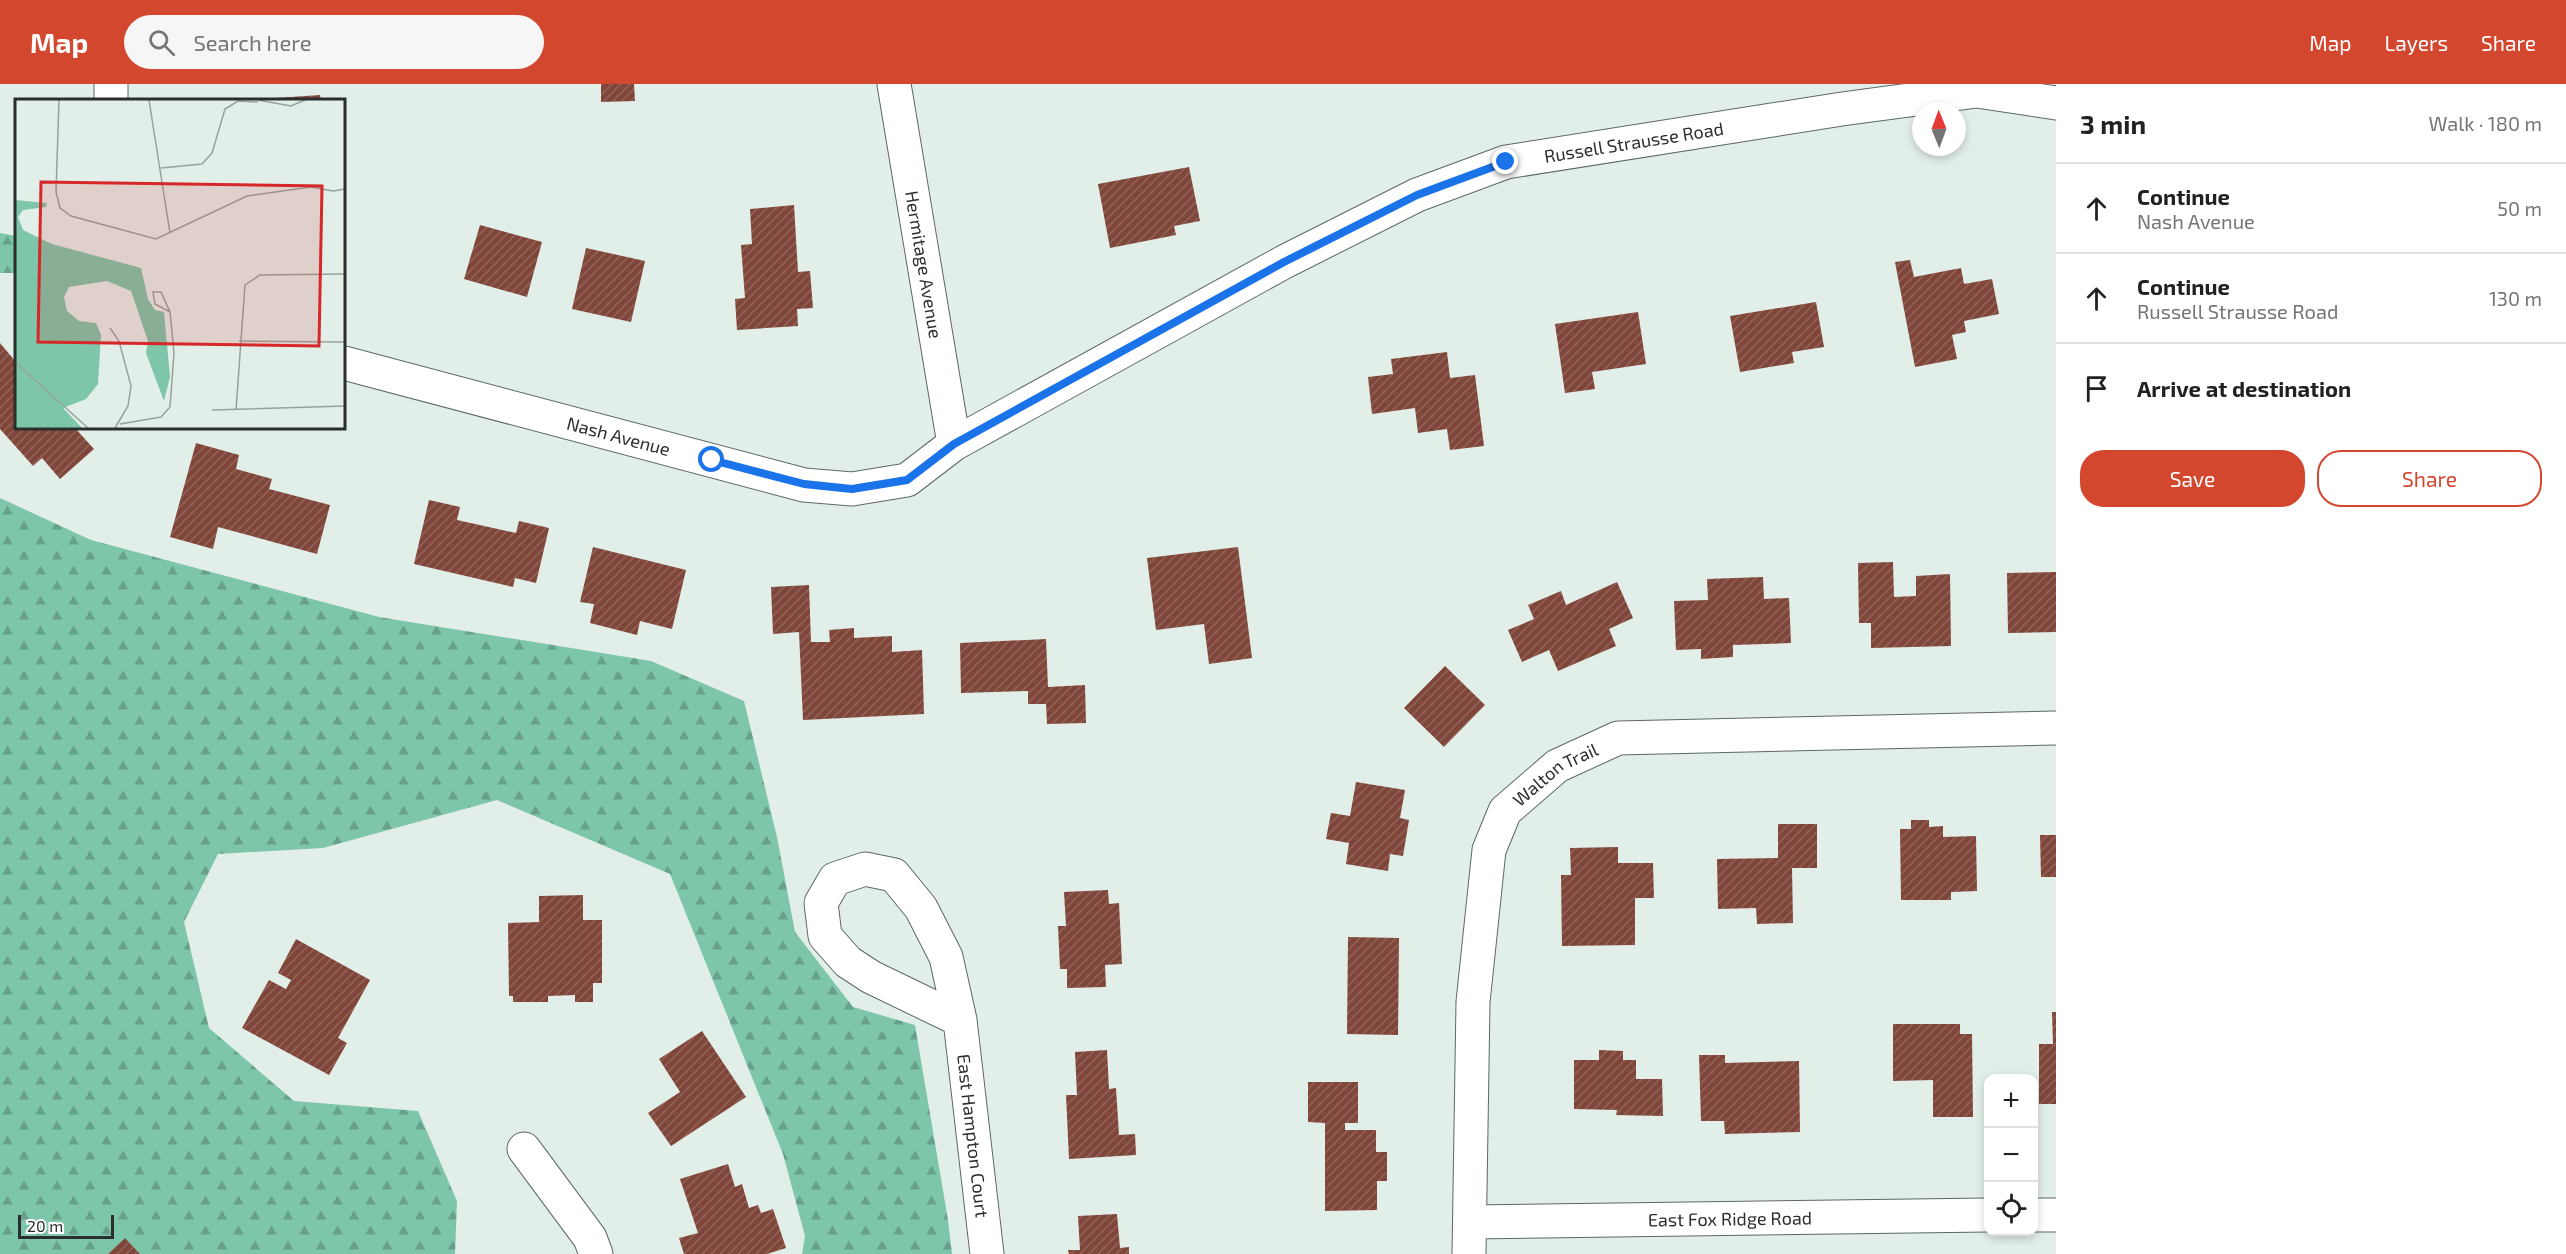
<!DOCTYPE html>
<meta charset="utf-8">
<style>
:root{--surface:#fff;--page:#f6f6f6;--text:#202124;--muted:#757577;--line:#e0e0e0;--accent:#d3472f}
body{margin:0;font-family:"Exo 2",sans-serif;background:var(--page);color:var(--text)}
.controls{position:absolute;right:18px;bottom:18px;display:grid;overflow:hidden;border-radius:12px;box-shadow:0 3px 9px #0003}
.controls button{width:54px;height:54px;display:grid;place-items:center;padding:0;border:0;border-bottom:2px solid var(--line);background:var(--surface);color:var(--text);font:30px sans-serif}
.compass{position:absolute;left:1912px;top:18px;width:54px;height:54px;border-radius:50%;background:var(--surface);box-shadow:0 3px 9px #0003;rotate:359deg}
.scale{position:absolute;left:18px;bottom:15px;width:96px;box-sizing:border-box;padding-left:6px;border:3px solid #2a2e2c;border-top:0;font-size:16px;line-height:21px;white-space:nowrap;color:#2a2e2c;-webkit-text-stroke:4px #fff;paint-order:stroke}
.stop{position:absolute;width:18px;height:18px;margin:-14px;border:4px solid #1a73e8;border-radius:50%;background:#fff}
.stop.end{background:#1a73e8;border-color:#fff;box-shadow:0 2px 6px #0008}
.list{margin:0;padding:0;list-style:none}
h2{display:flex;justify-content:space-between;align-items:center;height:78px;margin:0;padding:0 24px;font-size:26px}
h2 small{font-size:20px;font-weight:400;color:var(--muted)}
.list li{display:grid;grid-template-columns:39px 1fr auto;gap:18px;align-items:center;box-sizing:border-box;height:90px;padding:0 24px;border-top:2px solid var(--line)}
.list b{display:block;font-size:22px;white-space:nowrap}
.list p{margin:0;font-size:20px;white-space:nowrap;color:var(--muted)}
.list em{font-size:20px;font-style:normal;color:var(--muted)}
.actions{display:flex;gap:12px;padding:18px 24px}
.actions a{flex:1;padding:14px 0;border:2px solid var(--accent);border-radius:24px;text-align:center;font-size:21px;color:var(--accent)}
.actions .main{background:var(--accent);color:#fff}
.icon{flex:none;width:33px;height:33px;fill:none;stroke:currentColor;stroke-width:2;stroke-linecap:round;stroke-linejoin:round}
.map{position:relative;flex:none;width:2056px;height:1170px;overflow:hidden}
header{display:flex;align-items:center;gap:36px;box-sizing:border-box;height:84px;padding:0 30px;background:var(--accent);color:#fff}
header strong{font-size:28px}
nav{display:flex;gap:33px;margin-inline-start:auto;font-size:21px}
.search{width:420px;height:54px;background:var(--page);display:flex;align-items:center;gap:15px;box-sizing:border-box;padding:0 21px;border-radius:33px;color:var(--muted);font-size:22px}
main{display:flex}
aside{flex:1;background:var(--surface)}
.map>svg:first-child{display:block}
.forest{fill:url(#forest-firs)}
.building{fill:url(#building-hatch)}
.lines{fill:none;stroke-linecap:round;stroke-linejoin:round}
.minor-casing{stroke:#5d6863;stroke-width:35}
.minor{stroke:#fff;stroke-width:33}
.route{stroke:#1a73e8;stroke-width:8}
.labels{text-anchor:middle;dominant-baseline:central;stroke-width:6;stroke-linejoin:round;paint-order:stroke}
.street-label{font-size:18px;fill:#2a2e2c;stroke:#fff}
.inset-road{fill:none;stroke:#98a19d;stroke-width:1.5}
.view{fill:#d62828;fill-opacity:0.15;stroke:#d62828;stroke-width:3}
.inset-edge{fill:none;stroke:#2a2e2c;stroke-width:3}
</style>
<header>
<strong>Map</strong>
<div class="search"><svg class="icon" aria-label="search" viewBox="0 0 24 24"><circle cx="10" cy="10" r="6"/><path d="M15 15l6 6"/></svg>Search here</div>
<nav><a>Map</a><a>Layers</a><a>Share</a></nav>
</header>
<main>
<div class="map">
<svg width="2056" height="1170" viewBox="0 0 2056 1170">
<defs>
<pattern id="forest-firs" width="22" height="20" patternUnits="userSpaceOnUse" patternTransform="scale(1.5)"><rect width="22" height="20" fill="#7dc6a9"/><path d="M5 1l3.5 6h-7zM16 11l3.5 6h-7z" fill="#67a18a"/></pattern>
<pattern id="building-hatch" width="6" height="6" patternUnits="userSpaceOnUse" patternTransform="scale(1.5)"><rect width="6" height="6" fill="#81463a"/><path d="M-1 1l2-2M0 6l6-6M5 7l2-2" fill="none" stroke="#90645c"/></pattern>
</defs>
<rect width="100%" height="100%" fill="#e2eee8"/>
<!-- forest -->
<path class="forest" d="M0,149L16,152V189H0Z
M0,414L91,456L379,533L651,577L744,617L777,753L795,848L853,923L915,941L948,1136L952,1170H802L805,1152L783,1070L670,790L497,716L323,764L218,770L184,838L209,944L294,1017L418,1027L457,1117L455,1170H0Z"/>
<!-- building -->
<path class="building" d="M601,0H634L635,17L601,18Z
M320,11L321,16H261V15Z
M1189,83L1200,137L1174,142L1176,151L1110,164L1098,100Z
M794,121L798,188L810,187L813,224L797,225L798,242L737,246L735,215L745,214L741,161L752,160L750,125Z
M480,141L542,158L527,213L464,195Z
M586,164L645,177L631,238L572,225Z
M1910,176L1914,193L1961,184L1964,200L1992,195L1999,230L1964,237L1966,248L1952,251L1957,275L1915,283L1895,178Z
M1816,218L1824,263L1792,268L1794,279L1740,288L1730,232Z
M1638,228L1646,280L1592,288L1595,305L1565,309L1555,240Z
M0,259L16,278V344H75L94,365L60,395L42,374L33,382L0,345Z
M1447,268L1450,294L1475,291L1484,362L1450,366L1447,345L1418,349L1415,324L1372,330L1368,293L1393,290L1391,275Z
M196,359L239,371L236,385L272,395L269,405L330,421L317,470L218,443L213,465L170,453Z
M429,416L460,423L457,436L516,449L519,437L549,444L536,499L515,494L513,503L414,480Z
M593,463L686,486L672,545L640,537L637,551L590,539L594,520L580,518Z
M1238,463L1252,574L1209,580L1204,540L1156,546L1147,474Z
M1893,478L1894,513L1916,512V492L1950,490L1951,562L1871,564V539H1859L1858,479Z
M2056,488V548L2008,549L2007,489Z
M1763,493L1764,515L1789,514L1791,559L1733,561V573L1701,575V565L1676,566L1674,517L1708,516L1707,495Z
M1617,498L1633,534L1609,545L1616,562L1558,587L1549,566L1522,578L1508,546L1534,535L1528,521L1561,507L1566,521Z
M809,501L811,558H830L829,546L854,544V554L892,552V568L922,566L924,630L803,636L799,548L773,550L771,503Z
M1046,555L1048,603L1085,601L1086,639L1047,640L1046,620H1028V607L961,609L960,559Z
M1445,582L1485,621L1444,663L1404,624Z
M1356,698L1405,706L1400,734L1409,736L1403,772L1390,770L1388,787L1346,780L1349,759L1326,755L1331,729L1350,732Z
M1911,736H1929V743L1943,742V753L1976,752L1977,807L1951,808V816H1901L1900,745H1911Z
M1778,740H1817V784H1792L1793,839L1757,840L1756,824L1718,825L1717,775L1778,774Z
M2040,751H2056V793H2041Z
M1618,763V779H1653L1654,814H1635V861L1562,862L1561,791H1571L1570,764Z
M1108,806L1109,820L1119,819L1122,880L1105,881L1106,903L1067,904V885H1060L1058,842H1066L1064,808Z
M583,811V836H602V899H593V918H575V911L548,912V918H513V912H509L508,839L539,838V812Z
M1348,853L1399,854L1398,951L1347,950Z
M296,855L370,896L338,954L347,959L329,991L242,944L269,896L286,905L291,896L278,889Z
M2052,928H2056V1020H2039V960H2053Z
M1893,940H1960V950H1972L1973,1033H1933V996L1893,997Z
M702,947L746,1013L671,1062L648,1029L680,1008L659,975Z
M1107,966L1109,1005L1116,1004L1119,1051L1135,1050L1136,1071L1069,1075L1066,1011H1077L1075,968Z
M1599,966L1623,967V976H1636V995H1662L1663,1032L1616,1031L1617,1026L1574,1025V976H1599Z
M1699,971H1725V979L1799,977L1800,1048L1725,1050L1724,1037H1701Z
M1308,998H1358V1039H1345V1046H1376V1068H1387V1097H1377V1126L1325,1127V1039L1308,1038Z
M728,1080L735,1103L742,1100L749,1124L758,1121L761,1129L773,1125L786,1164L767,1170H684L679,1154L698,1149L680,1095Z
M1117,1130L1120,1164L1129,1163V1170H1069L1068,1166H1080L1078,1132Z
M125,1154L140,1170H108Z"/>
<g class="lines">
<defs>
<g id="minor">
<path d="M111,0V16"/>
<path id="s1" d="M894,0L954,360"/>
<path id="s2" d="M344,279L804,401L852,405L907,396L954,360L1284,178L1417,111L1506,78L1842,25L1977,7L2056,19"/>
<path id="s3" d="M960,936L871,893L848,878L825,852L821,819L835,795L865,785L894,791L921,824L946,873L960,936L987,1170"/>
<path d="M524,1065L590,1154L596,1170"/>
<path d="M2034,1131H2056"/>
<path id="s4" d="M1470,1138L1988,1131"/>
<path id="s5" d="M1469,1170L1473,918L1489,766L1505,727L1557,682L1618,654L2056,644"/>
</g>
</defs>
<!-- minor casing -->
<use href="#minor" class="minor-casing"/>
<!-- minor -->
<use href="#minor" class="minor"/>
</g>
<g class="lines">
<!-- route -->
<path class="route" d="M712,376L804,400L852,405L907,396L954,360L1284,178L1417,111L1506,78"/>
</g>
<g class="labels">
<!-- street labels -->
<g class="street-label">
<text stroke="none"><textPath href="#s2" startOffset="1389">Russell Strausse Road</textPath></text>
<text stroke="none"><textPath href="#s1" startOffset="183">Hermitage Avenue</textPath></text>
<text stroke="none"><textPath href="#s2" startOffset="284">Nash Avenue</textPath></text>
<text stroke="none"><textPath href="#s5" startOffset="510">Walton Trail</textPath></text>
<text stroke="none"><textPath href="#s3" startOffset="562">East Hampton Court</textPath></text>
<text stroke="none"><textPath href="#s4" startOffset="260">East Fox Ridge Road</textPath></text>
</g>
</g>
<!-- overview -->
<g transform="translate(15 15)">
<rect width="330" height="330" fill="#e2eee8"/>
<path d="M0,101L32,104L31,108L8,111L3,118L8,131L37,145L126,169L133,200L140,211L149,213L155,278L149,302L131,254L133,242L116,192L92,182L54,188L49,198L52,212L64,222L81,224L86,236L83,285L71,300L48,309L67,329H0Z" fill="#7dc6a9"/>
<path class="inset-road" d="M44,1L41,93L45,109L56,117L141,140L232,97L296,88L318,92L330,90M134,1L155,134M243,1L276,7L290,1M146,69L187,65L197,54L210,10L223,2L243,3M95,229L104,242L116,287L113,307L100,329M224,242L330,243M0,263L73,329M197,311L330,307M221,311L230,186L245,176L330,175M105,325L146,318L155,308L159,254L155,213L146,193H138L140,205L155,213"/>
<path class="view" d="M26,83L307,87L304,247L23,243Z"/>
<rect width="330" height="330" class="inset-edge"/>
</g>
</svg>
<div class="controls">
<button>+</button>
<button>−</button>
<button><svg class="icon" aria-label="locate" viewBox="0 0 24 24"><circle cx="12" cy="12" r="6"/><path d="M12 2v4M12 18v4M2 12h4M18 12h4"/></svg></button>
</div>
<svg class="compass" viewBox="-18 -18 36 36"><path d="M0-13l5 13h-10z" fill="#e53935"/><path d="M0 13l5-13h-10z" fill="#757577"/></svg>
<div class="scale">20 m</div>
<div class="stop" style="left:712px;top:376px"></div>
<div class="stop end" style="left:1506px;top:78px"></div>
</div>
<aside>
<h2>3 min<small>Walk · 180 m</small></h2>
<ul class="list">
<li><svg class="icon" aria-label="ahead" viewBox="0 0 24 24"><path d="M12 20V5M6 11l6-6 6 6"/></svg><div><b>Continue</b><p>Nash Avenue</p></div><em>50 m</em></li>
<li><svg class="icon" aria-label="ahead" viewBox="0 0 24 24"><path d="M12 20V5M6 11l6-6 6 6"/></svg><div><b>Continue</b><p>Russell Strausse Road</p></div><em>130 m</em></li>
<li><svg class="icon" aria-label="arrive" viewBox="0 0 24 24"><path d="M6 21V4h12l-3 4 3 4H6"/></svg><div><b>Arrive at destination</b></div></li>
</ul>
<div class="actions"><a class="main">Save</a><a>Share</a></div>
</aside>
</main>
